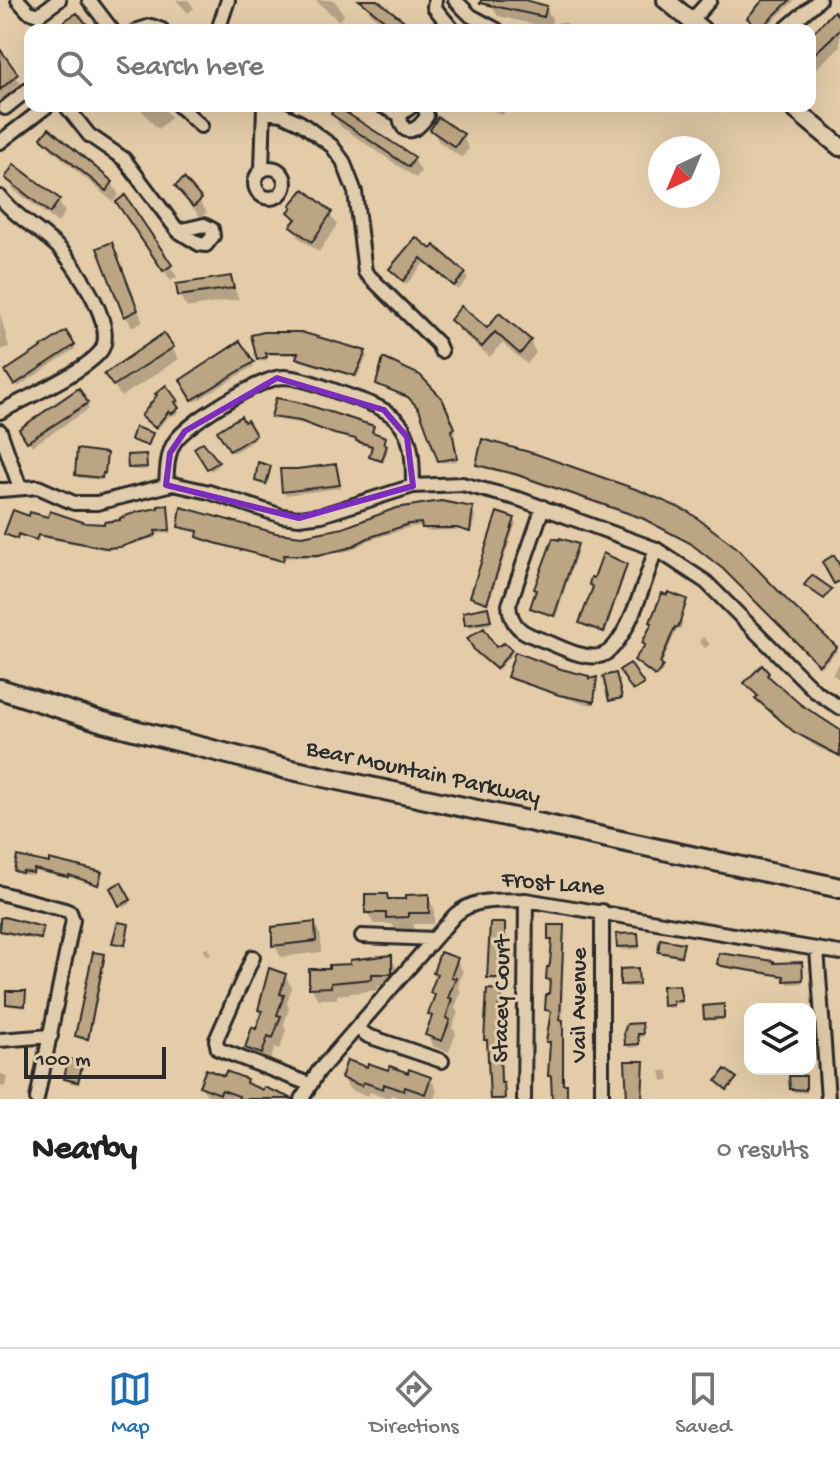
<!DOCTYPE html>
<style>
:root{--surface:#fff;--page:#f6f6f6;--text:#222;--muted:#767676;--line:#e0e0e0;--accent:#1f6fb2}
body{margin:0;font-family:"Gochi Hand",sans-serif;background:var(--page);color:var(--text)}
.controls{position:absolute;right:24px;bottom:24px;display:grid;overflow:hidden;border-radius:16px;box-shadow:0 8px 32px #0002}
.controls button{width:72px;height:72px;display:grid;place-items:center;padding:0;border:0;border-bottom:2px solid var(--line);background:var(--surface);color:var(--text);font:40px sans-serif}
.compass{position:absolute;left:648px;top:136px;width:72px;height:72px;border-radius:50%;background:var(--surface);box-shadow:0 8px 32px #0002;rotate:224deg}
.scale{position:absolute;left:24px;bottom:20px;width:142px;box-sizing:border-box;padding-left:8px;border:4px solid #2b2b2b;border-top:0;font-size:22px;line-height:28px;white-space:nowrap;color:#2b2b2b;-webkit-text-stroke:6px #e1cdac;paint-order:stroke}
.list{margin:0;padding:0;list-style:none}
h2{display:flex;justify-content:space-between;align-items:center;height:104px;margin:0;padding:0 32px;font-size:34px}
h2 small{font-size:26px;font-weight:400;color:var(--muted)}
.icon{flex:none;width:44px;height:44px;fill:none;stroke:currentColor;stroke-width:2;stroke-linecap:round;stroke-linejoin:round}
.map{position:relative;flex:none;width:840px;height:1099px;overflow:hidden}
.search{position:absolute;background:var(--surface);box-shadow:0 8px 32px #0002;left:24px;right:24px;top:24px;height:88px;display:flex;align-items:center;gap:20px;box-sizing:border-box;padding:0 28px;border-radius:16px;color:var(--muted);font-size:30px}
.sheet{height:248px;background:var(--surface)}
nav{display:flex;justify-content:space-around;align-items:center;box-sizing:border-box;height:112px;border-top:2px solid var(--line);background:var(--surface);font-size:22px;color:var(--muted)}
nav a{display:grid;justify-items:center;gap:4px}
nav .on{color:var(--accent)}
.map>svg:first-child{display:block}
.shadow{fill:#0003}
.building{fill:#bca582;stroke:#2b2b2b;stroke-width:2}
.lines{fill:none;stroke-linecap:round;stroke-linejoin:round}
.minor-casing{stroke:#2b2b2b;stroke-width:18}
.major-casing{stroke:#2b2b2b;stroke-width:22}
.highway-casing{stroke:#2b2b2b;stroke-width:24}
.minor{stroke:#e1cdac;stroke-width:12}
.major{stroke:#e1cdac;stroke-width:16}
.highway{stroke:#e1cdac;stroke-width:18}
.marked{fill:none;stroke:#7b2cbf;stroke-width:6;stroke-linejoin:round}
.labels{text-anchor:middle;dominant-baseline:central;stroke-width:6;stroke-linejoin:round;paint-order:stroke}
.street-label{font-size:24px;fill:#2b2b2b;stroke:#e1cdac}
</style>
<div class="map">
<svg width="840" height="1099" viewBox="0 0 840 1099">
<rect width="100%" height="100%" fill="#e4cca8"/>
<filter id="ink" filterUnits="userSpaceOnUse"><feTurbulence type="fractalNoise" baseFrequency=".0125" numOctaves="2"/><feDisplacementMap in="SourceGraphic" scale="16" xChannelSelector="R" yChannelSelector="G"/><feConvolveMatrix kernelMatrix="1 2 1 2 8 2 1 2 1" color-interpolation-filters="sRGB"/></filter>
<g filter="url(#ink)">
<!-- shadow -->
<path class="shadow" d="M176,0H188L194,8L188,13Z
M315,0H334L344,15L339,21Z
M369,0H374L410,30H390L372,15L366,4Z
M492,0H512L545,7L552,19L550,28L498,16L491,5Z
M769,0H795L763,30H760L752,21Z
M833,14L840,21V47L810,74V36Z
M558,22L567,23L571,30H557Z
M0,52L20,83L0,101Z
M138,106H163L171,118L158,129Z
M489,106H504L506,110L501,116Z
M333,114L414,159L421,171L416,178L340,126Z
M432,130L462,136L469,148L462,158L439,142Z
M44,138L112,183L119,195L113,202L51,149Z
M7,178L58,201L65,212L58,223L14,190Z
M183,181L207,212L201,218L177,187Z
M290,213L330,214L337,225L319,252L299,238L293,226L296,222Z
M125,214L170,266L177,277L171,281Z
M111,244L143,322L132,327L126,316Z
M431,251L465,274L468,279L458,290L425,262L406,285L391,269Z
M230,278L239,299L187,308L180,296L178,286Z
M0,313L9,347L0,350Z
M499,316L530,341L536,353L527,364L502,343L490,357L459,331L452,320L487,330Z
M65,334L75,349L18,387L8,372Z
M164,336L179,359L121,397L107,374Z
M254,336L365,353L367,356L357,378L300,361L299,355H266L267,360L261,362Z
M240,343L254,366L195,402L182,381Z
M379,383L449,414L455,432L453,433L457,461L442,463L422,411L412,400L380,387Z
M165,388L176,402L179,412L174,416L172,413L158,429L146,419Z
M78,391L89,409L32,446L21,430Z
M273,416L373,428L374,435L387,442L388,450L383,463L373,460L374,449L360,444L358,441L303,424L274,419Z
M246,423L256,439L233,453L219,431Z
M202,444L218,466L211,471L196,448Z
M106,455V475H103V480L78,478L77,475Z
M145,456L147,470H132L130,467Z
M478,464L640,493L788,604L837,651L821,667L727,572L693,546L646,521L518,477L480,467Z
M269,468L271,471L267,486L259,484L257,480Z
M337,469L341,488L286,495L284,492L282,470Z
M167,507L171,533L155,534L156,538L108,550L39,537L38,542L20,536L18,541L6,534L30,518L107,526Z
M472,508L475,517L471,534L460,530L426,531L424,526L411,527L370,540L351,550L320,557L285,558L284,563L201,540L200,533L182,530L180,527L302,538Z
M514,519L516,523L488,605L474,600L472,596Z
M577,546L578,549L556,618L534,610L532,607Z
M625,566L627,569L605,634L583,626L581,623Z
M685,601L687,604L681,620L683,623L680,630L677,629L661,666L663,670L657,678L636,660Z
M465,613H489L491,624L469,628Z
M703,637L710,644L705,648L699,641Z
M496,649L510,651L512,654L498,670L479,654Z
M840,663V680L832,674Z
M768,674V678L798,706L840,732V757L818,748L782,723L760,702V697L749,686Z
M509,676L596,679L594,705L581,703L511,679Z
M19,859L101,874L102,877L99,887L70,877L69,879L35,871L34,875L18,874Z
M120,885L131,904L123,908L112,889Z
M427,896L434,908V924H414V929H395L392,924H374L367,913L389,901Z
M0,919L42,928V941L0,933Z
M314,924L321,936V952L281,957L274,945Z
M504,925L506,942L502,941L501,968L504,981L491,980L489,977Z
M128,926L129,929L126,947L116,945L114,942Z
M563,927L562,1056L564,1086L567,1089L568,1099H554L550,1076L552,1044L548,1041L552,1013L547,1010L551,996L548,979L553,943L550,939Z
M637,935L640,949L621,950L619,947Z
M683,945L682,958L662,954L660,951Z
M206,947L211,953L208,957L203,950Z
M103,955L105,959L89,1041L79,1039L77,1036Z
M391,957L397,969V985L378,986V990L337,995V999H318L311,987L331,971Z
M456,960L463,971L458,986L461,992L455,1008L458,1013L452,1028L456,1033L449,1052L434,1047L427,1035L433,1019L430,1014L438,978L435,972Z
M773,963L802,967L803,983L788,984L786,978L721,967L720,964Z
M637,970L639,987H624L622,984Z
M285,975L292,987L287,1003L289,1008L284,1025L286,1030L280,1049L275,1047L269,1065L254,1060L247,1048L258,1031L263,1014L261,1010Z
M680,990L682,1004H674V1008H667L665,1005Z
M501,992L503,1005H499V1019L502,1022L499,1051L505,1099H492L486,1039Z
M24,993L26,1008L10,1006L8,1003Z
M722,1006L725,1020L707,1021L706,1018Z
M641,1025L644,1037H638L639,1047L629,1048L627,1045Z
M748,1058L750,1069H765V1072L750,1073Z
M81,1064L83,1067L79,1085L68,1082L66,1079Z
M792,1069H806L807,1093L794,1092Z
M368,1070L430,1078L437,1090L434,1099H402L391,1095L388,1099L370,1092L368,1096L350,1090L343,1078Z
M660,1071H668L670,1081H662Z
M0,1073L7,1077L5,1087L0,1086Z
M225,1078L246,1081L250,1087L285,1099L208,1097L201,1086Z"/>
<!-- building -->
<path class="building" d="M359,0H377L416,30H397Z
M481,0H525L547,6L544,17L480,3Z
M763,0H790L759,30L747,18Z
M834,11L840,18V30L810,58V36Z
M77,13L92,30H54L67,19Z
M0,49L18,74L0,90Z
M336,106L415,157L409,167L331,114Z
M438,117L464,134L455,147L430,130Z
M49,128L113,182L106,191L41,138Z
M14,164L60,199L50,213L5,178Z
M184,178L202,199L193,207L175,186Z
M304,189L332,212L312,242L290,226L296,219L288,212L292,207L290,205Z
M125,195L172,265L163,271L116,202Z
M416,237L431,249L434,245L466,273L454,286L421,258L403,281L389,269Z
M112,242L138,310L124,317L97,248Z
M231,276L234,288L178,296L176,284Z
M461,306L487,328L499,313L531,340L520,354L495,332L482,347L450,320Z
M66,331L75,345L14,385L5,371Z
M264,332H301L366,351L355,376L296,358L298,353H266L267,357L257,360L251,335Z
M164,333L174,347L113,386L104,374Z
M240,341L254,362L192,400L180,380Z
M383,358L420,375L442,398L455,428L452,430L457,458L438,461L419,409L408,397L376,384Z
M166,385L178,401L175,402L179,408L171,414L169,411L155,428L141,416L157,395L155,394Z
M79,388L88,403L27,442L19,429Z
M276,398L298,402L374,426L372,432L386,437L384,444L387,445L382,461L369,457L372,446L356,441V439L334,434L300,421L271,417Z
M241,416L244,422L247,420L256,435L230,451L217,431Z
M135,427L153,433L148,446L131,440Z
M482,439L536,454L641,491L689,512L736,547L790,603L837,647L819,665L723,569L690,543L642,518L515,474L476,465Z
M203,442L219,462L207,469L194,448Z
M77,449L107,453L105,473H103L102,478L75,475Z
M146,454L147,467L128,468L127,455Z
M258,462L271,466L266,484L255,481Z
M336,464L340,485L282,492L280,469H297Z
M441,501L473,507L470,532L457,528H422L421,523L409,524L368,538L349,548L318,555H284L283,561L215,543L197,537L198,531L178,527L181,507L276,533L302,536L343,528L396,508Z
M168,505L170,530L155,531L156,535L120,547L106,548L38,535L36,540L18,534L17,539L4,534L13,510L29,516L30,512L48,517L50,511L86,523L104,524V522L120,520V518L137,512L158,508V506Z
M497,512L515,518L487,603L470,597Z
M553,538L559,540L560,538L578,544L554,616L530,608L536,590L534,589Z
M603,553L627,564L604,632L579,623L593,587L589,584L591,577L594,578Z
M834,555L840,566V581L834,584L822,562Z
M812,575L832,589L824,599L804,585Z
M668,592L687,599L678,628L675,627L660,663L663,666L655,676L634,660L645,645L642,643L652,623L650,622L662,593L667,595Z
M488,607L491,621L465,625L463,612Z
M484,628L496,647L504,643L512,650L496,669L475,651L467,638Z
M515,652L561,669L589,676V679L597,677L594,702L559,695L507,677Z
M630,663L644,684L633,691L619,670Z
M762,665L769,673L767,675L800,704L840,730V756L794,732L755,698L758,696L744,683Z
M616,673L622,698L609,701L603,676Z
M17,856L49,863V859L102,872L98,885L69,875L68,877L34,869L33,873L23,871L22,873L14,871Z
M121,882L131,900L119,906L110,888Z
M365,894H387L388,899H406V895L429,894V913H408V917L386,918V913H365Z
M4,917L43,927L41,939L0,931V918Z
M118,922L129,924L125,945L112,943Z
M315,922L316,941L272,946V927Z
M490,923H505V939H501L500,968H503V978H487Z
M548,925H564L560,1020H563V1084H567V1099H552L551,1076H548L550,1042H546L551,1011L545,1010L546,994H549L550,980L546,979L547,967H549L550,963L552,940H548Z
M638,933L639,946L617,947L616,934Z
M660,939L684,943L681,956L658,952Z
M93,952L105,954L88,1039L75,1036Z
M440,952L458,958L451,977L456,978L448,998L452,999L446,1018L450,1020L442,1041L425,1035L432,1016L428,1014L435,995L430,993L437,974L433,973Z
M719,953L774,961V963L802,962L803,980L784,981V976L722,966L717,964Z
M392,955V974H372V979L331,983V987L309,988V969H329V965L350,964V960Z
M269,968L286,974L280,994L284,995L277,1015L281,1016L273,1038L268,1036L262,1054L245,1048L252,1027L256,1029L262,1011L258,1010Z
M638,968L639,984L620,985V969Z
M679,985L682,1001H673V1005L663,1006L662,986Z
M487,989L502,990V1003H499L498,1017H502L498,1049H500L501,1083H504L505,1098L502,1099H490L487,1040H484Z
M6,991H26L25,1006L6,1004Z
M724,1004V1018L704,1019L703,1006Z
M642,1023L643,1034H638L639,1044L625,1045L624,1032L627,1024Z
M68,1059L83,1062L78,1082L64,1079Z
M347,1060L367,1067L368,1063L388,1070L390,1066L408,1073L409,1069L431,1077L425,1094L405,1087L404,1091L384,1084L383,1089L363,1082L362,1086L341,1078Z
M625,1061H644L642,1099H627Z
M206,1069L224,1076L226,1071L247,1079L246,1083L263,1090L264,1087L293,1099H238L239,1096L222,1090L220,1094L199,1086Z
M725,1069L737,1078L727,1090L716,1081Z
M789,1076H806V1090L790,1089Z"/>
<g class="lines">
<defs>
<path id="minor" d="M18,0L28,11L38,15L59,0
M89,0L112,30
M435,0L434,7L453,30
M455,0L471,16L497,30
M691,21L710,0
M138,30L151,26L162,30
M218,30L228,0
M784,30L819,0
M66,106L89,135L124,159L178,231
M179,106L201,126
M382,106L400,115
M412,106L400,115C402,140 418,130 427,116L424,106
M5,108L30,88
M265,112L282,114L301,123L332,146L343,161L355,192L365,272L438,344L441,351
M0,142L47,106
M255 183a15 15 0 1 1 30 0a15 15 0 1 1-30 0Z
M262,169L264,106
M0,197C16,218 41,230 60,249C76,266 119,329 100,352C82,373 26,398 0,412
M204,225L212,229L213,236L206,245L199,244L178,231Z
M0,431L20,488
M166,485C167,471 167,455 174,443C186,423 261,377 284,377C305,378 329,389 349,396C367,402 390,409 402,426C413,442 413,467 413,486
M0,490L38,487L74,503H97L173,484L209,492L282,516L299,518L322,515L413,486L462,484L519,499L656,549L706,582L815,691L840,708
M543,507L509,605C511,629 525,634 545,641C561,647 582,659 599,656C626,652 647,573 656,549
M0,893L65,910L70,912L73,920L37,1099
M602,911V1099
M362,936L434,939
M817,949L828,1099
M253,957L216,1040L218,1049L309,1084
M357,1028L368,1036L442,1061
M0,1040L51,1036
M302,1099L318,1072L455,915C475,897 500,901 526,900L840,953
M524,1099L526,900"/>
<path id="major" d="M666,0L702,30
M791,106L840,147"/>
<path id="highway" d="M0,689L103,722L287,769L840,888"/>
</defs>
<!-- minor casing -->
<use href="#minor" class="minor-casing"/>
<!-- major casing -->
<use href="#major" class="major-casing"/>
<!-- highway casing -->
<use href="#highway" class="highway-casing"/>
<!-- minor -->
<use href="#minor" class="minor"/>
<!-- major -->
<use href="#major" class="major"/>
<!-- highway -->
<use href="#highway" class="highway"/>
</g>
</g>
<!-- marked area -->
<path class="marked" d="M277,378L384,410L407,437L413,486L299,518L166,485L170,453L185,431Z"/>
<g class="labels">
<!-- street labels -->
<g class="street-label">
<text transform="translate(423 774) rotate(12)">Bear Mountain Parkway</text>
<text transform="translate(553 885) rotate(5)">Frost Lane</text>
<text transform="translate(503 999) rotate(-89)">Stacey Court</text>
<text transform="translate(580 1005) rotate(-90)">Vail Avenue</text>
</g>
</g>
</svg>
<div class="controls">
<button><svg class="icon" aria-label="layers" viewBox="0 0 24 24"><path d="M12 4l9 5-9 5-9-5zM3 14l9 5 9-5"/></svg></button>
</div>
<svg class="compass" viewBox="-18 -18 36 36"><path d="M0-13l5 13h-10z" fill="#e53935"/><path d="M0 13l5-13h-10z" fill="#767676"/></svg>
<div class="scale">100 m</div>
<div class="search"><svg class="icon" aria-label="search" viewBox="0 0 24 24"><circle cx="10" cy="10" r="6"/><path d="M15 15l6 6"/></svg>Search here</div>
</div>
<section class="sheet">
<h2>Nearby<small>0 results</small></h2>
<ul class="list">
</ul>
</section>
<nav>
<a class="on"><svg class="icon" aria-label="map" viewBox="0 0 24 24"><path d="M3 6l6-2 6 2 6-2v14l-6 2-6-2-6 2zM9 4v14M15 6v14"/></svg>Map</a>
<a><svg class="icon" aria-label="directions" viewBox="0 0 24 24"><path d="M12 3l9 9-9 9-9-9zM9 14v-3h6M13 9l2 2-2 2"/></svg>Directions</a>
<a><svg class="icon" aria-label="saved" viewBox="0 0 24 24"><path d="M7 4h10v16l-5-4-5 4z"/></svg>Saved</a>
</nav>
